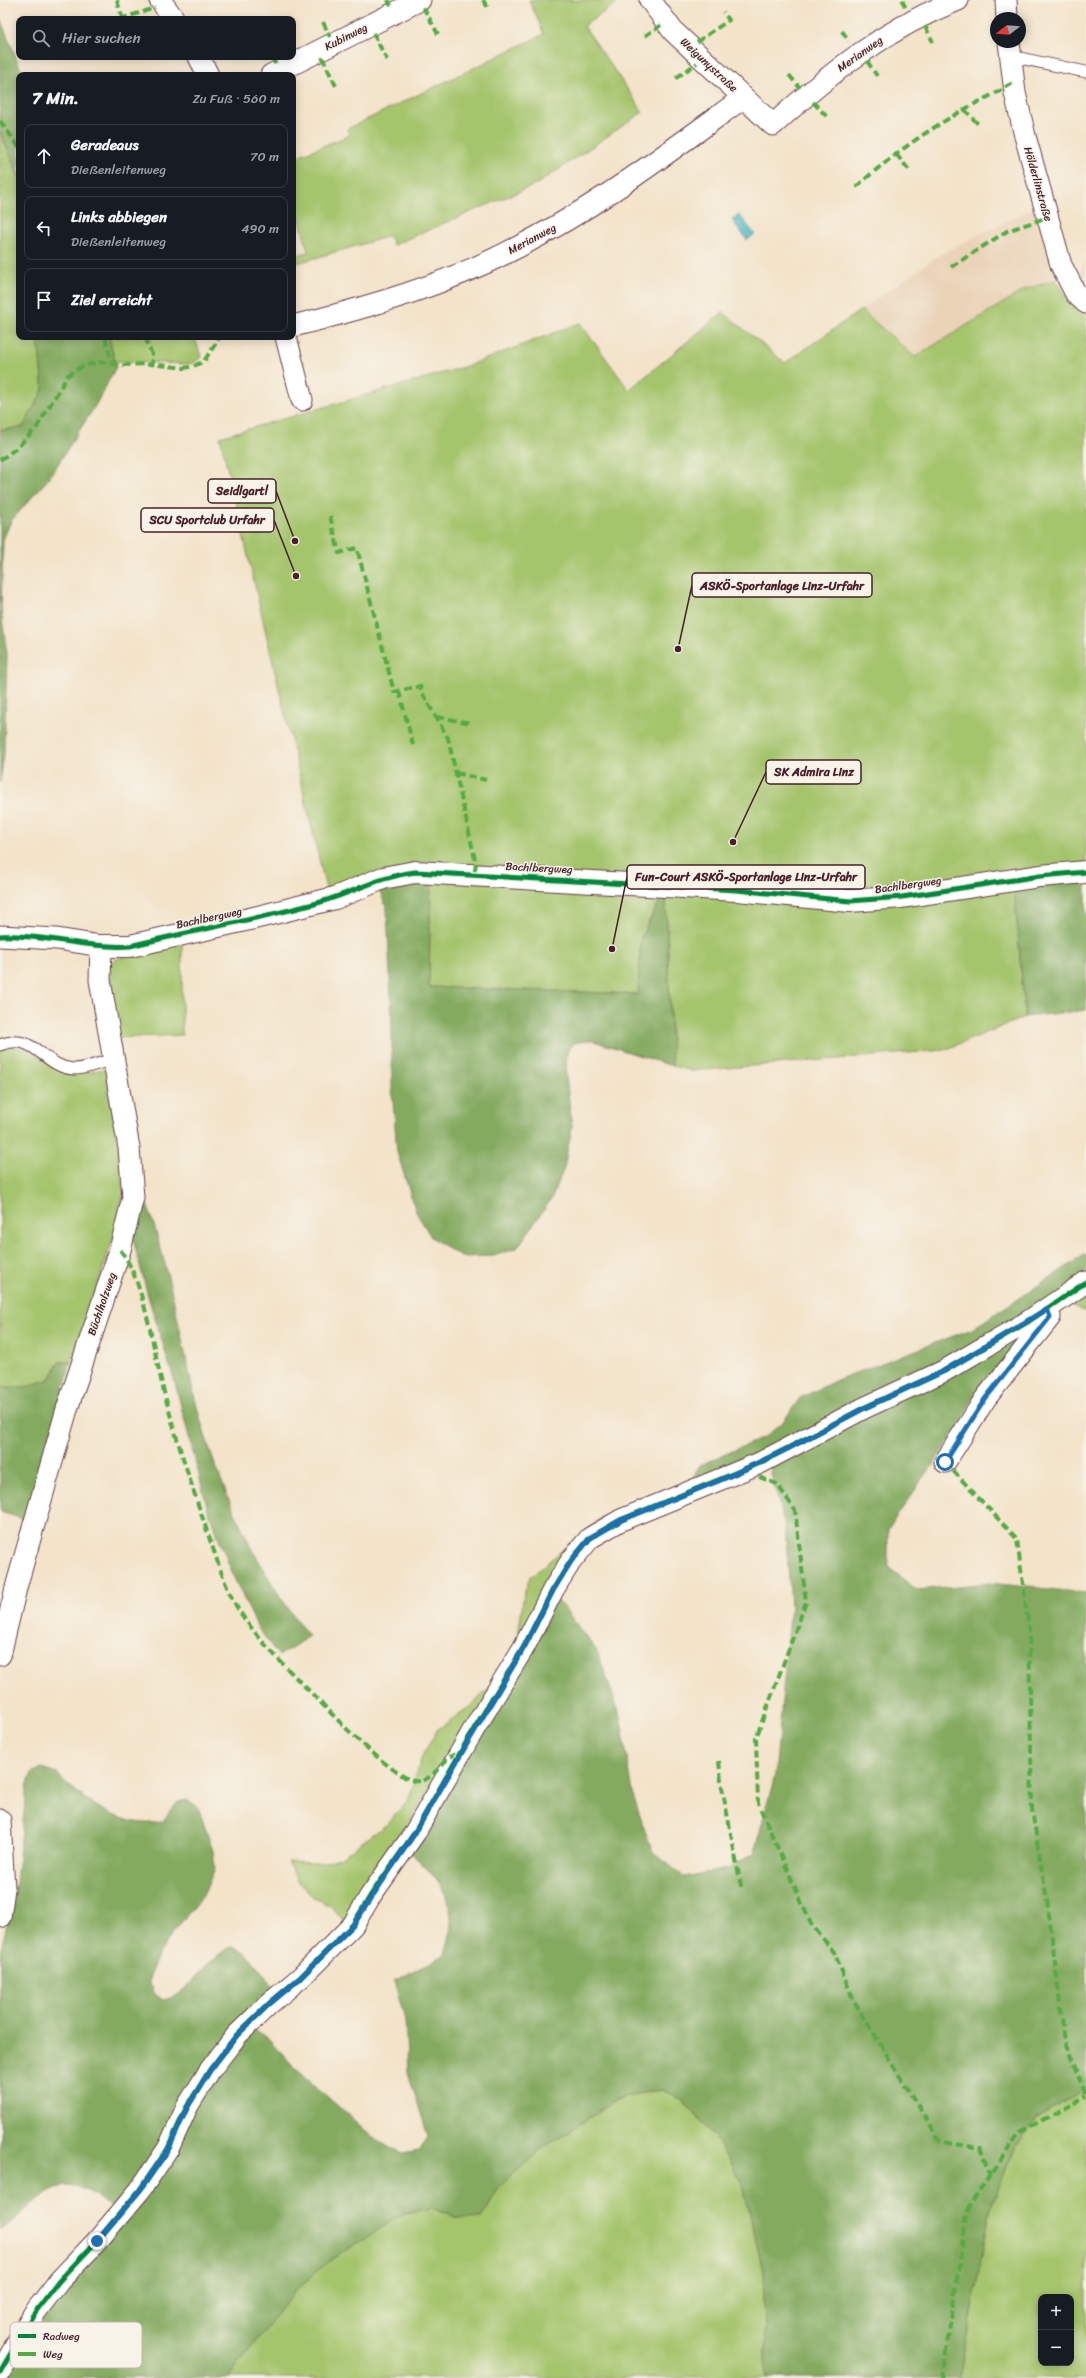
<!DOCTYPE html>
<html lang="de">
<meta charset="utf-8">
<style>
:root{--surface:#171b24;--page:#242831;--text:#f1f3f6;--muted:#9ea1a6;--line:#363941}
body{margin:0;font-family:Sriracha,sans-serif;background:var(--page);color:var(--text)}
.controls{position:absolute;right:12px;bottom:12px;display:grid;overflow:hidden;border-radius:8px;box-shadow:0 2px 10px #0003}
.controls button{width:36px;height:36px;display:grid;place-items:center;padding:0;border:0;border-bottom:1px solid var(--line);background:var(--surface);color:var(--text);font:20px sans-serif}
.compass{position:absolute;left:990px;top:12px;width:36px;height:36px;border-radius:50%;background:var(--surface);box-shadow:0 2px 10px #0003;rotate:253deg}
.stop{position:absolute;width:12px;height:12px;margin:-9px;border:3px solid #1f6fb2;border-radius:50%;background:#fff}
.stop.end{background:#1f6fb2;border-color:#fff;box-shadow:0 1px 4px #0008}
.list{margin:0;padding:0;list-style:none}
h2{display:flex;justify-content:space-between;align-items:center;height:52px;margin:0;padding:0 16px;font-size:17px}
h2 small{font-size:13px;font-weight:400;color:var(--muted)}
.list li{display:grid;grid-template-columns:26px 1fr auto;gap:12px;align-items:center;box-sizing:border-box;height:64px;margin:0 8px 8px;padding:0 8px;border:1px solid var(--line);border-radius:8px}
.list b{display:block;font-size:15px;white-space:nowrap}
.list p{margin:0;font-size:13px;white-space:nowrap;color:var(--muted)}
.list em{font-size:13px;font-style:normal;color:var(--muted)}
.icon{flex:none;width:22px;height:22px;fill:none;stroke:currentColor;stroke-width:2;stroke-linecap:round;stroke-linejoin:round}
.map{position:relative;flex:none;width:1086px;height:2378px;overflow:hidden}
.search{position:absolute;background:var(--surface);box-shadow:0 2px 10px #0003;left:16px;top:16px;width:280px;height:44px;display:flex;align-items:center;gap:10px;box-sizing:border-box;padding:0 14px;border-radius:8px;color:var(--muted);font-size:15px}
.panel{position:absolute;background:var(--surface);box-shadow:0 2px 10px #0003;left:16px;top:72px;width:280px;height:268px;border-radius:8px}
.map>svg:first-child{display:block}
.built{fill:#ead3b7}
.green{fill:#a5c56d;stroke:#78724c;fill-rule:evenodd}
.forest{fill:#84aa60;stroke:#676446}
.water{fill:#49b7c4;stroke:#4a6b78}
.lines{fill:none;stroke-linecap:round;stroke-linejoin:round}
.lane-casing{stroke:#633c43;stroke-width:13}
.street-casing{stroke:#633c43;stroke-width:23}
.secondary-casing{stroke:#633c43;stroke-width:24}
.lane{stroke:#fff;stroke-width:11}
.street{stroke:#fff;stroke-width:21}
.secondary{stroke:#fff;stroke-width:22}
.quiet{stroke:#57aa44;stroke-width:4;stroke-dasharray:8 4;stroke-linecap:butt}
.cycleway-casing{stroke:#f7f3e8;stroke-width:8}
.cycleway{stroke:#00873e;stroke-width:5}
.route{stroke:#1f6fb2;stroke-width:5}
.labels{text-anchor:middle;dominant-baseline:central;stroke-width:3;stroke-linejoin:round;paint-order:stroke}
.street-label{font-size:11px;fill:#4a1f2b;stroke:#f7f3e8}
.key{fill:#f7f3e8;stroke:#c3b3af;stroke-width:1}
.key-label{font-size:11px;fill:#4a1f2b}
.leader{fill:none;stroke:#4a1f2b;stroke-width:1.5}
.callout-dot{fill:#4a1f2b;stroke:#f7f3e8;stroke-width:1.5}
.callout{fill:#f7f3e8;stroke:#4a1f2b;stroke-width:1.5}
.callout-label{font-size:12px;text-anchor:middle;font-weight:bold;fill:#4a1f2b}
</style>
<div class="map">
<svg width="1086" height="2378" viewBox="0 0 1086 2378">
<rect width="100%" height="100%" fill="#f7f3e8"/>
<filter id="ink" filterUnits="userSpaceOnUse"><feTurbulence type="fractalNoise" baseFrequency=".025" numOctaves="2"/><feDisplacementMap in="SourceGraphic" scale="8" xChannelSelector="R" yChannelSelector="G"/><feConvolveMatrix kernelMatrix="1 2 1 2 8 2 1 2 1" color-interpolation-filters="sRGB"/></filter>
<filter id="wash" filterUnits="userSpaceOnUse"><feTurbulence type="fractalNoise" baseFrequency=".012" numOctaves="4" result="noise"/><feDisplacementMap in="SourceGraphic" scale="16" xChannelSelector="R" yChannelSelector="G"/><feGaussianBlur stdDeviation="0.9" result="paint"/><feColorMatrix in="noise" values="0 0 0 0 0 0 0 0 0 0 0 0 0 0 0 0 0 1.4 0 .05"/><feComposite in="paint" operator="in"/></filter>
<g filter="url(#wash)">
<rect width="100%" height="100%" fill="#f3e3c9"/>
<!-- built -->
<path class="built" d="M1037,206L1056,280L1026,289L915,357L861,310L941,254Z
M1086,261V290L1079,272Z"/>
<!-- green -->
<path class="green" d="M529,0H621L584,26L643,112L537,184L393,245L390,236L298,263L296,255L308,252L293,193V158L350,135L347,129L544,34Z
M0,131L19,177V337H38L43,390L23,427L0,430Z
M1056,280L1066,296L1086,313V862L1014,886L1025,1017L944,1050L692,1071L672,1066L666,899H660L641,937L638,994L428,987L431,866L327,893L220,437L467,366L580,323L629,390L723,312L785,363L861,310L915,357L1026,289Z
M109,337H195L201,357L194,363L185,364L115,361Z
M182,940V1035L117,1038L109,966L116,959Z
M11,1046L25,1049L76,1074L105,1069L121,1162L124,1192L120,1216L100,1279L71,1362H59L50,1379L26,1387H0V1050Z
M1086,1288V1312L1069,1304Z
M624,1510L600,1520L346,1923L330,1906L313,1897L299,1883L288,1862L321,1863L340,1858L386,1825L409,1799L422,1756L437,1730L473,1704L489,1688L512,1650L518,1636L524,1593L530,1577L602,1517Z
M1086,2087V2378H959L991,2206L1014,2150L1036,2120ZM1041,2297H1071V2363H1041Z
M663,2090L682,2099L716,2139L743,2184L763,2271L767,2378H228L291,2295L328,2262L404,2213L432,2208L454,2217L481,2218L498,2188L540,2150L623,2096Z"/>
<!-- forest -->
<path class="forest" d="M0,18L23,75H19V177L0,131Z
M38,337H109L116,367L95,406L49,478L11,521L3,540L1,610L7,655L4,754L0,782V430L23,427L43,390Z
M431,880L429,987L638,994L641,937L661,899H666L672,1066L591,1040L574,1043L567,1052L566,1075L572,1127L564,1168L552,1198L517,1248L494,1256L461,1257L431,1237L416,1212L397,1152L392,1088V1025L387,909L378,887Z
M1086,880V1010L1025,1017L1014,886Z
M141,1188C168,1258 179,1331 196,1403C215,1479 259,1576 309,1636L279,1656L258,1628L235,1580L208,1510L175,1383L148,1296L132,1235Z
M1086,1254V1277L982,1344L695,1485L693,1478L700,1465L765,1437L782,1423L800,1398L837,1380L972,1329Z
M1037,1322L1003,1366L974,1395L959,1427L888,1529V1567L917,1590L989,1583L1086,1593V2087L1036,2120L1014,2150L991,2206L959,2378H767L763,2271L743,2184L716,2139L682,2099L663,2090L623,2096L540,2150L498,2188L481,2218L454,2217L432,2208L404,2213L328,2262L291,2295L228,2378H2L11,2360L251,2028L269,2039L297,2070L374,2138L403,2154L419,2151L428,2136L408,2072L405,2020L394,1981L445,1955C461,1903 444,1884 407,1849L555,1596L597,1651L620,1715L634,1799L652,1851L684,1877L728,1869L754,1853L775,1775L791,1606L785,1527L769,1465Z
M59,1362H71L28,1520L0,1512V1387H26L50,1379Z
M42,1768C63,1774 57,1776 72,1788C97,1809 127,1828 162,1822L178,1802L187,1800L198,1807L213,1851L215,1868L203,1896L174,1931L160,1952L150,1974L149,1984L155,1994L163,2000C191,1995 204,1958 232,1947L246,1952L277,1991L182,2108L117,2212C108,2206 101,2199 92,2194C61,2175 44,2194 22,2213C16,2220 7,2225 0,2230V1953L15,1891L27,1786L32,1773Z"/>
<!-- water -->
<path class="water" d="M739,215L755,234L747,240L732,220Z"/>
</g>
<g filter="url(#ink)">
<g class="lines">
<defs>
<path id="lane" d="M1010,56L1086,72
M0,1045C35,1031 43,1067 73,1069C85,1070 101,1062 113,1059"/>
<path id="street" d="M160,0L174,19
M650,0L673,31L773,125C829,74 886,28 958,0
M1006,0L1007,18
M1009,42L1015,93L1025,136L1061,265L1076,294L1086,303
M199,57L208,75
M271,75L420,0
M293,326C369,307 446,285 516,248C597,207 670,151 743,98
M286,337L302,400
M0,936L57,939L101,946L100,980L129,1148L133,1197L120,1250L67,1409L17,1584L0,1655
M945,1462L985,1399L1050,1317L1047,1310
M0,1820L4,1889L0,1917
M0,2372L33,2315L59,2281L97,2241L140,2190L168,2149L187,2107L210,2070L237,2035L269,2004L300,1978L353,1925L371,1895L414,1834L474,1729L524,1647L553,1590L571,1561L590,1538L621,1520L760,1463L864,1408L944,1371L1029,1321L1086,1282"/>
<path id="secondary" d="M101,946H130L254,918L335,898L383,878L415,872L737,890L850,901L902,897L1040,876L1086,872"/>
</defs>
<!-- lane casing -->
<use href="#lane" class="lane-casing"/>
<!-- street casing -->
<use href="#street" class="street-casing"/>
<!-- secondary casing -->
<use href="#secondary" class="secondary-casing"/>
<!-- lane -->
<use href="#lane" class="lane"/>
<!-- street -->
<use href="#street" class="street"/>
<!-- secondary -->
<use href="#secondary" class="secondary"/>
<!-- quiet -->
<path class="quiet" d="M117,0L122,18
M388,0L391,6
M483,0L488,8
M902,0L906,9
M423,7L438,34
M120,19L155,8
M323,22L330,37
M925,26L933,42
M842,31L849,41
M373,33L387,60
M645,36L661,25
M697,42L729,20L723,12
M272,57L276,65
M322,57L336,86
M867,61L877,76
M789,75L800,88
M676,78L697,63
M813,102L829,119
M964,109L979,125
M0,121L19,147
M896,154L909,170
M856,187C899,149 944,118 996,93C1003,90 1006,85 1014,83
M951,267L1007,231L1048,217
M105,337L112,362
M145,337L153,357L151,364
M0,460L18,447L37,427L68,375L83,366L99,362L120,365L151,364L184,368L194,366L204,361L220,337
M330,516L339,553L357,548L394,692L420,686L422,693L448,738L476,864L474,875
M399,691L413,745
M437,717L471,723
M456,773L486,780
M120,1250C145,1279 155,1363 167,1403C179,1449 195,1495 210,1540C219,1565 227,1594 242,1615C267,1651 300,1681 330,1712C344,1727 395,1777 414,1781C434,1785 445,1752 459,1754
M945,1462L1017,1539L1029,1630L1032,1810L1048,1907L1065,2042L1086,2096
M759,1477L777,1484L795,1510L806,1602L756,1738L758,1803L811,1924L834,1952L854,2001L940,2142L981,2148L991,2175
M719,1761L721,1782L742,1891
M942,2378L968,2208L1020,2132L1086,2096"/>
<defs>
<path id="cycleway" d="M0,936C44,934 87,949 130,946C191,931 253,920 314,904C351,894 377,877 415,872L737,890L850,901L902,897L1040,876L1086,872
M0,2372L33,2315L59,2281L97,2241L140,2190L168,2149L187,2107L210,2070L237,2035L269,2004L300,1978L353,1925L371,1895L414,1834L474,1729L524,1647L553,1590L571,1561L590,1538L621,1520L760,1463L864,1408L944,1371L1029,1321L1086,1282"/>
</defs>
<!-- cycleway casing -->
<use href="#cycleway" class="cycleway-casing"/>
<!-- cycleway -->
<use href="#cycleway" class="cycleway"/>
</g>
</g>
<g class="lines" filter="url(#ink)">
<!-- route -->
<path class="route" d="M97,2241L140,2190L168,2150L187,2108L210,2070L237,2035L269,2004L300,1978L353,1925L414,1834L524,1647L553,1590L571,1561L590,1538L621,1520L723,1479L789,1448L864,1408L944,1371L1047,1309L1050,1317L985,1399L945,1462"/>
</g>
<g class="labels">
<!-- street labels -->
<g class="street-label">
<text transform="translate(346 37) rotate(-27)">Kubinweg</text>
<text transform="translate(860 54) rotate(-35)">Merianweg</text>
<text transform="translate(709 65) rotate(43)">Weigunystraße</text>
<text transform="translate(1038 184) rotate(74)">Hölderlinstraße</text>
<text transform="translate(532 239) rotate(-28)">Merianweg</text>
<text transform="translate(539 868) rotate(3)">Bachlbergweg</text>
<text transform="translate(908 885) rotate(-8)">Bachlbergweg</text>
<text transform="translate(209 918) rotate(-12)">Bachlbergweg</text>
<text transform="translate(102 1304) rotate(-71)">Büchlholzweg</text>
</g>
</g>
<!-- legend -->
<rect x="10" y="2322" width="132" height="46" rx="6" class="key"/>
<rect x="18" y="2334" width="18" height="4" fill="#00873e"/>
<rect x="18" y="2352" width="18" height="4" fill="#57aa44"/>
<g class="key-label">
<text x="43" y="2340">Radweg</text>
<text x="43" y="2358">Weg</text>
</g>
<!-- callouts -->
<path class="leader" d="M295 541L276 491M296 576L274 520M678 649L692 585M733 842L766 772M612 949L627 877"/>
<g class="callout-dot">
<circle cx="295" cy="541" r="4"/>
<circle cx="296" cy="576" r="4"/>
<circle cx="678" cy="649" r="4"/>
<circle cx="733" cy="842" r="4"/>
<circle cx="612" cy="949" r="4"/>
</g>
<g class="callout">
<rect x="208" y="479" width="68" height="24" rx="4"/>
<rect x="141" y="508" width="133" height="24" rx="4"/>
<rect x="692" y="573" width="180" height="24" rx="4"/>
<rect x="766" y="760" width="95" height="24" rx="4"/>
<rect x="627" y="865" width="238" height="24" rx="4"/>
</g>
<g class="callout-label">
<text x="242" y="495">Seidlgartl</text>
<text x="207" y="524">SCU Sportclub Urfahr</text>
<text x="782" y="590">ASKÖ-Sportanlage Linz-Urfahr</text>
<text x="814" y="776">SK Admira Linz</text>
<text x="746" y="881">Fun-Court ASKÖ-Sportanlage Linz-Urfahr</text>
</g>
</svg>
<div class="controls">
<button>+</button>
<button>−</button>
</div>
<svg class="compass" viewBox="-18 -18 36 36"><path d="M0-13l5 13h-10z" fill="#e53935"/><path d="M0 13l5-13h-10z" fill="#9ea1a6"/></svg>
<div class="stop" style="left:945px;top:1462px"></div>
<div class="stop end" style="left:97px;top:2241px"></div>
<div class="search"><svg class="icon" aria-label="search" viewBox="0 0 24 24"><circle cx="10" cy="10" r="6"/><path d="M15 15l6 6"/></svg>Hier suchen</div>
<section class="panel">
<h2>7 Min.<small>Zu Fuß · 560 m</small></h2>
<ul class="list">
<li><svg class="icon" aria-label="ahead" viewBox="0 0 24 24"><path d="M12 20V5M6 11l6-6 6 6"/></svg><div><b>Geradeaus</b><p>Dießenleitenweg</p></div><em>70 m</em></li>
<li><svg class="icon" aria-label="left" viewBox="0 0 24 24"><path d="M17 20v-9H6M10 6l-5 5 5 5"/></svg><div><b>Links abbiegen</b><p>Dießenleitenweg</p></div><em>490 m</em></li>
<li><svg class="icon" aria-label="arrive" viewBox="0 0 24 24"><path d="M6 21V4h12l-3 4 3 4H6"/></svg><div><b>Ziel erreicht</b></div></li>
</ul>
</section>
</div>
